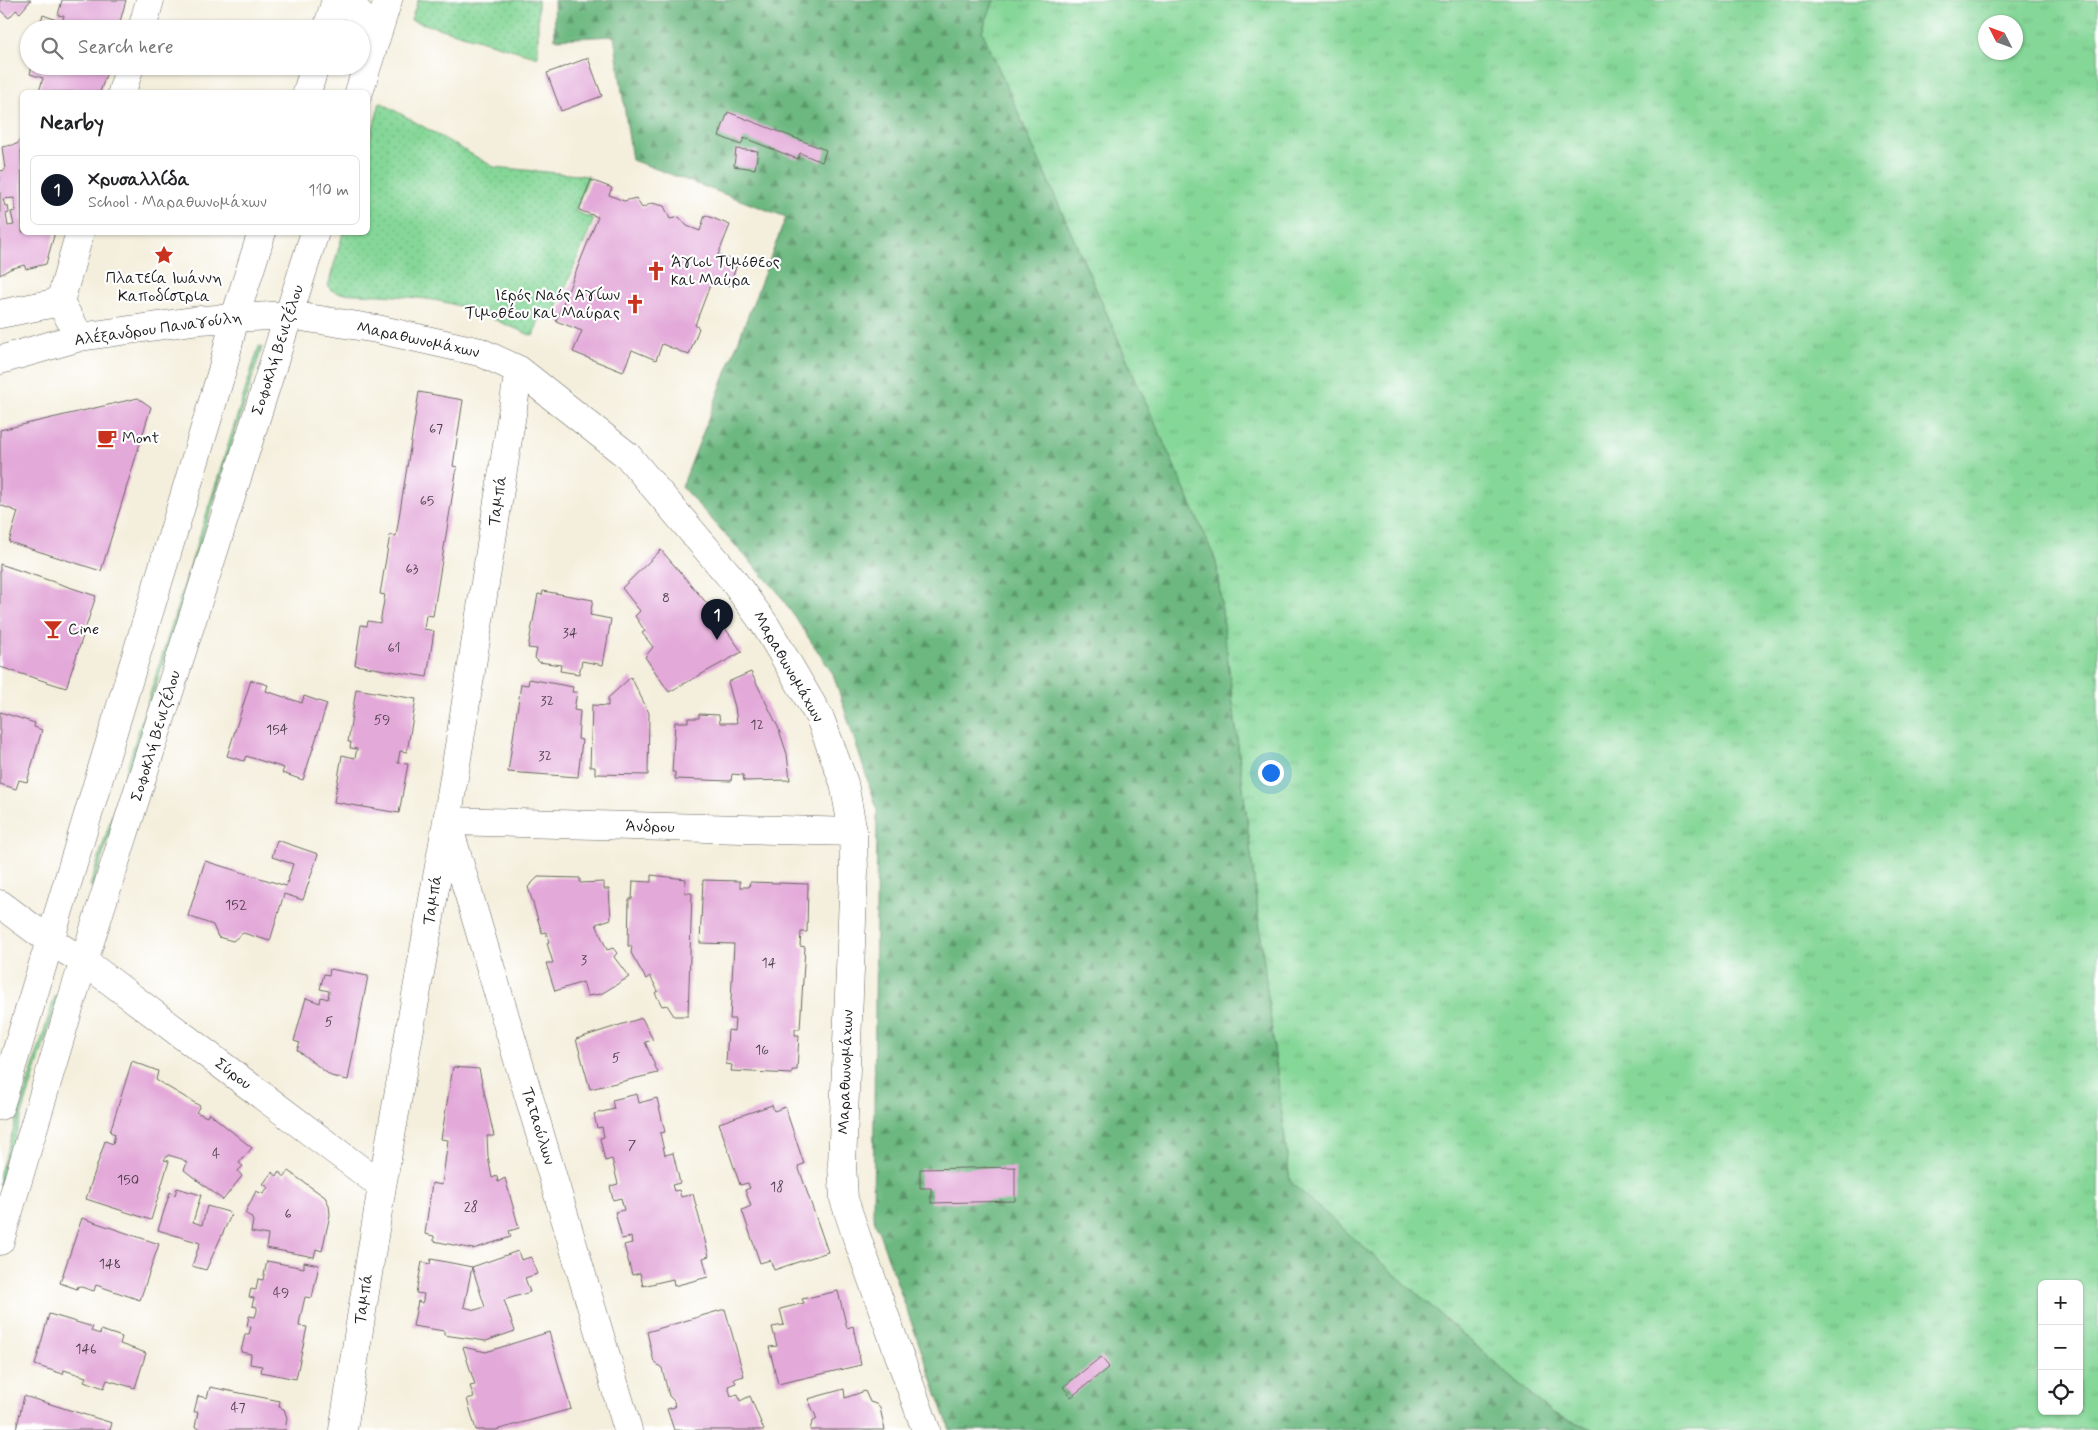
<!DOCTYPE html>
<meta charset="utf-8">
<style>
:root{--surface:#fff;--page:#f6f6f6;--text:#202124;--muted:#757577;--line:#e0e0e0;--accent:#111827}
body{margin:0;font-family:Mynerve,sans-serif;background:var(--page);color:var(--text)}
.controls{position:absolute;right:15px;bottom:15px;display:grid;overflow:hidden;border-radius:8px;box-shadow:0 1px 4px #0004}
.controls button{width:45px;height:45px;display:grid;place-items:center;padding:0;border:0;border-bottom:1px solid var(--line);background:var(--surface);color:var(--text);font:25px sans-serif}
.compass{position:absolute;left:1978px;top:15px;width:45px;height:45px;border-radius:50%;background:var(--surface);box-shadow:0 1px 4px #0004;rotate:312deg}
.you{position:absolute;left:1270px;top:772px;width:18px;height:18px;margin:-12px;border:4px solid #fff;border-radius:50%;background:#1a73e8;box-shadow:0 0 0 8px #1a73e833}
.badge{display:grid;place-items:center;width:32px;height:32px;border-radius:50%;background:var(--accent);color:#fff;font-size:16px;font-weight:700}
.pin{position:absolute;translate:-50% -41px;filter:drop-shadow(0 1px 2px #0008)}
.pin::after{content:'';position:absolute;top:26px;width:18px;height:15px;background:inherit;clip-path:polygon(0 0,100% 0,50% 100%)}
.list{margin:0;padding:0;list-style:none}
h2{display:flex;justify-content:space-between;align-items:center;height:65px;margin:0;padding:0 20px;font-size:21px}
h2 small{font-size:16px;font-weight:400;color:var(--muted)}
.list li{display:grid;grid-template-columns:32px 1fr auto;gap:15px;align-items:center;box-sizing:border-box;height:70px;margin:0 10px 10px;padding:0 10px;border:1px solid var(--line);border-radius:8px}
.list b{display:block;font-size:19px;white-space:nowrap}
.list p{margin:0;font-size:16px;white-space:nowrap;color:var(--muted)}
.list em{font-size:16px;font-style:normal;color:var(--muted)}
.icon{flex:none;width:28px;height:28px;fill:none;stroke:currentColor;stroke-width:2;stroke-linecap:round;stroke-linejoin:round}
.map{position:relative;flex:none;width:2098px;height:1430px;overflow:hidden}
.search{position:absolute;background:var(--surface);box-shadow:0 1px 4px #0004;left:20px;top:20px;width:350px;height:55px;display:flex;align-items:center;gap:12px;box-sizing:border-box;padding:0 18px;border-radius:28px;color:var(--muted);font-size:19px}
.panel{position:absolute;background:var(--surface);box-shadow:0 1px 4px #0004;left:20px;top:90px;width:350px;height:145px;border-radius:8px}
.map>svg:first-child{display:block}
.grass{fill:url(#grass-tufts);stroke:#507a5a;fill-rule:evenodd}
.forest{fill:url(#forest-firs);stroke:#446a4e}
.park{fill:url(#park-dots);stroke:#507a5a}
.building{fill:#e3a9d9;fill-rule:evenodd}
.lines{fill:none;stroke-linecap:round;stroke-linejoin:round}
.minor-casing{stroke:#686660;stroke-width:29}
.minor{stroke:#fff;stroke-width:28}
.labels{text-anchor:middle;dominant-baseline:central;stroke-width:4.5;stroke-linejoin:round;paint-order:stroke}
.number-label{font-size:14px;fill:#4e3f4b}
.poi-label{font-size:16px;fill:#1c1c1c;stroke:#fff;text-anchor:start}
.street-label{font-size:16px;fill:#1c1c1c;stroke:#fff}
</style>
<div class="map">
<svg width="2098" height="1430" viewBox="0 0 2098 1430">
<defs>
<pattern id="grass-tufts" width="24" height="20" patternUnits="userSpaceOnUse" patternTransform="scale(1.25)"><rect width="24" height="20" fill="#85d798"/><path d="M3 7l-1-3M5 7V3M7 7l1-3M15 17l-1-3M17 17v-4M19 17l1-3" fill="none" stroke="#72b882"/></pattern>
<pattern id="forest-firs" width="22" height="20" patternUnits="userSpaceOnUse" patternTransform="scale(1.25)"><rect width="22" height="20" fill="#6cb880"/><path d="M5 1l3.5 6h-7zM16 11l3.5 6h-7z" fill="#589568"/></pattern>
<pattern id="park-dots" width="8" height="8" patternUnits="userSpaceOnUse" patternTransform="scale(1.25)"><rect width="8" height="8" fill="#85d798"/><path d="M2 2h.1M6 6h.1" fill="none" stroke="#72b882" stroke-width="1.8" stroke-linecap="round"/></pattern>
</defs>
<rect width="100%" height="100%" fill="#fff"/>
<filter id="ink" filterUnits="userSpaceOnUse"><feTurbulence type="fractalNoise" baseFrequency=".02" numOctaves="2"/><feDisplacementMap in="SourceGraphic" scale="10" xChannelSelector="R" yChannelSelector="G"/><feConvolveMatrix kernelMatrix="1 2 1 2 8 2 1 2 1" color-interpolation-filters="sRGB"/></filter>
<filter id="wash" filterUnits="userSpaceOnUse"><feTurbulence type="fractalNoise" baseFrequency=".0096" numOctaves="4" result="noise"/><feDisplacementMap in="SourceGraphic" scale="20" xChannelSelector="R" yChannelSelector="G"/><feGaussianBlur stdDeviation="1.12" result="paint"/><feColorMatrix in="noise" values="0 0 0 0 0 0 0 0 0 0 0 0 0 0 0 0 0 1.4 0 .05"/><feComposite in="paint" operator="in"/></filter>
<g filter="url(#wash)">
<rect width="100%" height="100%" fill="#f4efdd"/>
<!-- grass -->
<path class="grass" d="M994,0H2098V1430H1594L1552,1413L1290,1182L1216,561L982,31ZM1986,22H2016V52H1986ZM2042,1284H2079V1411H2042Z
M259,346L262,347L93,887L90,886Z
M55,996H59L0,1185V1173Z"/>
<!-- forest -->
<path class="forest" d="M554,0H994L982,31L1216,561L1290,1182L1552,1413L1594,1430H950L873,1216L877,809L833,674L777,591L682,487L786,217L632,160L614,36L555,39Z"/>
<!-- park -->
<path class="park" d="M418,0H538V57L411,20Z
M380,102L494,167L589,176L575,211L594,219L554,315L542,312L533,336C503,324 471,307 439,301C406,295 372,295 338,293L331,290L328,286L343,233L368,232V147Z"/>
<g id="blocks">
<!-- building -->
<path class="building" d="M0,0H31L20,13L16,10L9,18L0,10Z
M62,0H126L118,29H38L43,15L62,22L64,16L58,15Z
M588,58L602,96L561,111L547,73Z
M32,66H109L100,92H39L43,78L30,74Z
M728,112L826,150L822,162L800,153L798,159L744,138L741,145L719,136Z
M21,139L22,232H55L46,264L26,269L24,265L10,269L0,275V171L5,170L2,147L17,144ZM14,198L16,211L11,212L14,225L8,226L6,214L9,213L8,205L5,206L3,199Z
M736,149L758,151L755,169L734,166Z
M591,180L612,188L609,195L624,201L636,198L642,208L652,203L664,206L670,219L679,217L687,226L700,231L705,215L730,225L718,255L738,262L729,286L712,280L695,325L699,328L689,355L662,344L656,360L632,350L623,372L573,352L582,331L556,321L598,217L579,210Z
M419,392L463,400L453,466L457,467L433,616L426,615L424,629L434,631L427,677L355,665L361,625L367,626L368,621L380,623L385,595L380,594L390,535L396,536Z
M138,398L151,407L101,571L9,542L18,512L0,505V430Z
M661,550L710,607L742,652L669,692L645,657L653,647L642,633L645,631L635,616L640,611L622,588Z
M0,564L96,596L66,688L0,667Z
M543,591L593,600L590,615L611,619L603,665L582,661L579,674L560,671L561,665L539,662L535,658L537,649L528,648L538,594L542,595Z
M751,672L778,727L787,754L790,780L744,781L743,775L732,774L731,781L675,779V772H672L675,722H688V718H699V714L719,715L720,723H737L735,707L728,682Z
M631,677L649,713L648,775L595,774V767H590L592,705L608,706V698Z
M529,679L573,687L572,692H577L574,710L580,711L578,739L582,740L578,777L508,772L521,684L528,685Z
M251,680L268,685L266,691L302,703L304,696L327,704L303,780L282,773L284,768L246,756L244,761L227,756Z
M356,689L416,699L407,752L400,751L398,763L408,764L399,813L334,802L342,755L355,758L357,749L350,748L351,742H348Z
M0,712L35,723L34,727L42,730L27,782L19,780L16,789L0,784Z
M277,840L318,854L303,900L284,894L270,941L243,933L233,941L218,937L213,925L188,916L205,861L286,886L293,864L272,857Z
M651,875L686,879L685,893H692L688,1016H674L667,1005L662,1006L655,993L658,991L650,976L646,979L631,953L632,946H628L629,899H632L633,881L651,882Z
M538,877L580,878V883L604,882V889H609L611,919L596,924L607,950L613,948L617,953L614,957L629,977L601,994L587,996L583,982L555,991L546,963H553L547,943L549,942L546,932L542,933L528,887Z
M703,880L740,881V887H749L750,882L808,884L807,932H801L800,946L805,947L800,1029H795V1035H799L797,1070H792V1074L731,1071L732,1065L726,1064L728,1030L734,1031L735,1019H730L734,944L700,943Z
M330,969L368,976L348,1080L331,1076L297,1050L300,1043L294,1041L306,998L320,1003L321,997L328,999L329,991L320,989L324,974L329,975Z
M642,1018L653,1040L645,1042L658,1073L590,1089L576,1039Z
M132,1061L158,1071L156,1080L200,1106L196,1112L207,1117L209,1113L252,1148L239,1163L243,1166L238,1171L242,1176L223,1200L184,1170L187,1163L182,1159L168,1155L164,1160L169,1161L151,1220L86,1199L105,1141L113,1144L115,1134L110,1132Z
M453,1067L479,1069L494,1136H487L488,1157L492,1178L497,1176L498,1182L505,1178L519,1228L509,1231L511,1237L473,1249L434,1241V1236L425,1234L432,1183L442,1185L448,1140L441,1139Z
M637,1094L639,1103L657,1098L665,1132L660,1133L665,1155L673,1153L680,1183L672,1185L674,1191L679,1190L681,1197L693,1194L709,1256L703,1258L708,1277L674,1286L673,1279L643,1286L640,1273L632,1275L624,1245L632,1243L631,1237L622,1239L615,1212L624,1210L621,1198L613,1200L610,1186L618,1184L612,1159L605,1161L600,1138L604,1137L602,1127L597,1128L594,1114L614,1109L612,1100Z
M772,1105L774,1111L785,1107L804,1164L798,1166L828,1252L774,1270L770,1260L760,1263L742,1210L751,1206L745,1190L750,1188L748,1183L740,1185L719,1123Z
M1015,1167V1201L931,1203V1188H920V1169Z
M288,1171L325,1197L329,1205L330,1215L322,1251L316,1249L314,1257L266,1248L268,1235L251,1232L253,1221L251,1217L245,1213L256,1191L263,1194L268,1187L263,1184L272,1172L277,1176L279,1172L285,1177Z
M177,1188L201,1195L193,1222L202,1225L207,1206L232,1213L206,1270L192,1266L200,1243L158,1230L170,1192L175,1195Z
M82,1218L159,1244L140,1300L96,1285L94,1291L78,1286L77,1289L60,1283Z
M518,1251L521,1260L531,1257L537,1274L525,1278L530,1292L504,1300L515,1331L486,1341L444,1335V1331L413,1326L418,1301L422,1303L423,1300L424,1294L416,1293L422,1262L430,1264L431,1259L472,1267L464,1307L475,1310L485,1307L472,1267Z
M267,1261L304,1268V1262L319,1265L312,1298L305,1297L300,1319L299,1326L307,1327L296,1379L261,1372L262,1366L250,1364L251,1354L241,1352L245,1334H249L251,1327L247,1326L249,1316L255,1317L257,1311V1307L252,1306L254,1298L249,1297L251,1289L256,1290L258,1279L263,1280Z
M838,1291L847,1328L853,1326L861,1365L778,1384L769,1347L777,1346L772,1327L784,1325L780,1309L804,1303L802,1299Z
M725,1309L744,1376L734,1379L736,1383L728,1386L731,1396L738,1394L740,1401L750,1396L764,1430H674L667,1409L675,1407L674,1401L669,1396L662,1368L654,1362L647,1332Z
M49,1314L93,1327L91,1331L100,1334L101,1330L122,1337L120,1344L146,1353L135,1388L107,1380L104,1388L84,1381L86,1377L64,1370L63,1374L35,1365Z
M549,1332L571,1409L496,1430H476L467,1399L474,1397L470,1386L475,1385L463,1347L486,1352Z
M1101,1357L1109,1367L1071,1397L1063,1387Z
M210,1387L280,1401L279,1407L284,1409L287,1418L285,1430H204L195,1427L198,1412H194L198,1396L207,1398Z
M844,1389L845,1398L865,1391L870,1402L876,1404L880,1408L885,1430H810L812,1422L817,1419L808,1399Z
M24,1396L112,1423L110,1430H16Z"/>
</g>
</g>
<g filter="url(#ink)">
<use href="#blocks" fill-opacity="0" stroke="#686660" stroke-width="1"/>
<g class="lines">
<defs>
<path id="minor" d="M344,0L358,12L372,45
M142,29L150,0
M327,29L336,0
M122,92L130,66
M307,92L315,66
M359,92L388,0
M80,232L60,302L80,337
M0,314L60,302
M0,360L80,337L200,320L289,315L377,329L480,352L519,370L628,456L732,579L766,626L820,718L844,783L853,832L854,872L842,1165L844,1199L857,1238L926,1430
M447,821L853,832
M449,828L628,1430
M0,904L50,941L85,962L382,1186
M0,1106L222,371L235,317L262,232
M0,1241L70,1005L315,232
M343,1430L382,1186L447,821L519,370"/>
</defs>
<!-- minor casing -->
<use href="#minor" class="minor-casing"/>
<!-- minor -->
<use href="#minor" class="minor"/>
</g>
</g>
<!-- icons -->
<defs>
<symbol id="sight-bare" viewBox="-9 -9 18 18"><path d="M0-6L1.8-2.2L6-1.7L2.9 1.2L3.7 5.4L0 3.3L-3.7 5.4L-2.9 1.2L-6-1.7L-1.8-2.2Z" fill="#c8321e" stroke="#fff" stroke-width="2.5" paint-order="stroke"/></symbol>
<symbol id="church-bare" viewBox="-9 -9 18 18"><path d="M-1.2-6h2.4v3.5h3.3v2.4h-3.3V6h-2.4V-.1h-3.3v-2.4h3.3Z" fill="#c8321e" stroke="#fff" stroke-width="2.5" paint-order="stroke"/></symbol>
<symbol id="cafe-bare" viewBox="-9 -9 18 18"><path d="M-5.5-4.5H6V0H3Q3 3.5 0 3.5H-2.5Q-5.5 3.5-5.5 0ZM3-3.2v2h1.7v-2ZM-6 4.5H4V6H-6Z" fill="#c8321e" stroke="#fff" stroke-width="2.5" paint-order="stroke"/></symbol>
<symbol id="bar-bare" viewBox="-9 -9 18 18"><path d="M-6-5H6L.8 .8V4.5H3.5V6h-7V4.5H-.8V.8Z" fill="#c8321e" stroke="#fff" stroke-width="2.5" paint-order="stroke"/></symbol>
</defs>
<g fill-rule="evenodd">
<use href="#sight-bare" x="150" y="241" width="28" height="28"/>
<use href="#church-bare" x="642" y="257" width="28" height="28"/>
<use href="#church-bare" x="621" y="290" width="28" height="28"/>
<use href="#cafe-bare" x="93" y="424" width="28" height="28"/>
<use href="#bar-bare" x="39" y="615" width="28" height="28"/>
</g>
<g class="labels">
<!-- number labels -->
<g class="number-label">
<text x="436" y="429">67</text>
<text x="427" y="501">65</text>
<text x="412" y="569">63</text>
<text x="666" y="598">8</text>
<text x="570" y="633">34</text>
<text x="394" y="648">61</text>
<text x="547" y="701">32</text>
<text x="382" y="720">59</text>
<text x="757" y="725">12</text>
<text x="277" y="730">154</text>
<text x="545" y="756">32</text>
<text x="236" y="905">152</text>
<text x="584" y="960">3</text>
<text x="769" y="963">14</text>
<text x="329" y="1022">5</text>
<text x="762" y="1050">16</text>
<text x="616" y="1058">5</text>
<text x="632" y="1145">7</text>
<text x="216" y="1154">4</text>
<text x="128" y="1180">150</text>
<text x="777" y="1187">18</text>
<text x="471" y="1207">28</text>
<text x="288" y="1214">6</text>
<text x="110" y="1264">148</text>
<text x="281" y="1293">49</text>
<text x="86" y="1349">146</text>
<text x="238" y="1408">47</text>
</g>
<!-- poi labels -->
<g class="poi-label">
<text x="671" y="262">Άγιοι Τιμόθεος<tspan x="671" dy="18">και Μαύρα</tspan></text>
<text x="164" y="278" text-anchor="middle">Πλατεία Ιωάννη<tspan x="164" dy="18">Καποδίστρια</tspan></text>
<text x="620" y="295" text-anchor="end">Ιερός Ναός Αγίων<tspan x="620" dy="18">Τιμοθέου και Μαύρας</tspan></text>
<text x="122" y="438">Mont</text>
<text x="68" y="629">Cine</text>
</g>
<!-- street labels -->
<g class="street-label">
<text transform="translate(158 329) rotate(-8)">Αλέξανδρου Παναγούλη</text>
<text transform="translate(418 340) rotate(12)">Μαραθωνομάχων</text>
<text transform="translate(278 350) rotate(-72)">Σοφοκλή Βενιζέλου</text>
<text transform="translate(498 501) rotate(-81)">Ταμπά</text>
<text transform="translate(788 667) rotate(60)">Μαραθωνομάχων</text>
<text transform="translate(156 736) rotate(-73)">Σοφοκλή Βενιζέλου</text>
<text transform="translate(650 827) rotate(2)">Άνδρου</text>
<text transform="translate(433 900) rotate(-80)">Ταμπά</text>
<text transform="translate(846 1072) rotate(-88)">Μαραθωνομάχων</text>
<text transform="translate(233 1074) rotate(37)">Σύρου</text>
<text transform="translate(538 1126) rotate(73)">Ταταούλων</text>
<text transform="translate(364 1299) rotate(-81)">Ταμπά</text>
</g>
</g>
</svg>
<div class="controls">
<button>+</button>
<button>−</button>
<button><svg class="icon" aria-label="locate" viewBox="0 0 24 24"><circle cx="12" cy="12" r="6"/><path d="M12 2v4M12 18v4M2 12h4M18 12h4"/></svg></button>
</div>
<svg class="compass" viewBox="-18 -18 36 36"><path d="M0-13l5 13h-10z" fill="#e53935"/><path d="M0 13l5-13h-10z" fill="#757577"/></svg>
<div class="you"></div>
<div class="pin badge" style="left:717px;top:640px">1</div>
<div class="search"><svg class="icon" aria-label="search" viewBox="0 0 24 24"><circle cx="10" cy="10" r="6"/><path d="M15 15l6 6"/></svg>Search here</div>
<section class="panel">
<h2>Nearby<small></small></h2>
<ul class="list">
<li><span class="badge">1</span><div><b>Χρυσαλλίδα</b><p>School · Μαραθωνομάχων</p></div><em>110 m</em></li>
</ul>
</section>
</div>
